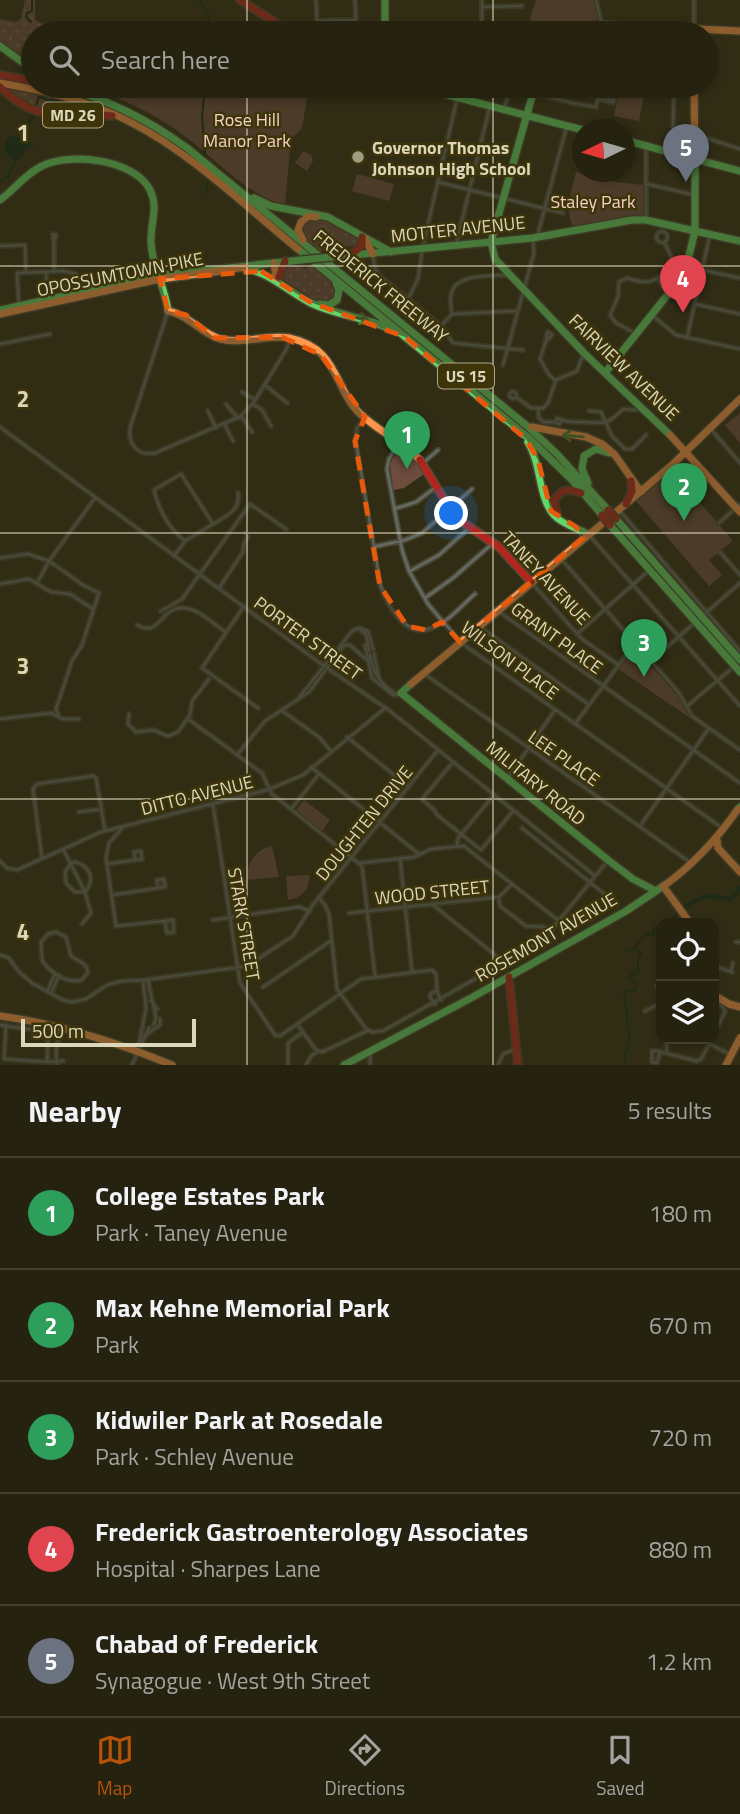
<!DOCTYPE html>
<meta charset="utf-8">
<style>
:root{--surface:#252210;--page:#312f1e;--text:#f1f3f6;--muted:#a3a49f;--line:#423f30;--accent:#b45309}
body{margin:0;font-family:"Titillium Web",sans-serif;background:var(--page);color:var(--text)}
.controls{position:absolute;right:21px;bottom:21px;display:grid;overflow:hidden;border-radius:14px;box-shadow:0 4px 10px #0003}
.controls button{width:63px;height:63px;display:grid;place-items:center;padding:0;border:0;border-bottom:2px solid var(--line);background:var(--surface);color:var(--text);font:35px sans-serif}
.compass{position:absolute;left:572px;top:119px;width:63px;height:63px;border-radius:50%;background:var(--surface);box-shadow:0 4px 10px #0003;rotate:265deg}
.scale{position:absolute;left:21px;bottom:18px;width:175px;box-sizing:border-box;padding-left:7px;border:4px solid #dcd7bb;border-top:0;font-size:19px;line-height:24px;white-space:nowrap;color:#dcd7bb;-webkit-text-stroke:5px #3d3509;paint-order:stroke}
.you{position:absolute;left:452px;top:514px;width:24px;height:24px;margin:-18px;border:5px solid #fff;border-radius:50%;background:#1a73e8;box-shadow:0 0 0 10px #1a73e833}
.badge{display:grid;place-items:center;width:46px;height:46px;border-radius:50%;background:var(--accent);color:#fff;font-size:23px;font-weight:700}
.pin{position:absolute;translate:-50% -58px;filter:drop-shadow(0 2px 4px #0008)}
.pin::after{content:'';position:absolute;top:37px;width:24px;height:21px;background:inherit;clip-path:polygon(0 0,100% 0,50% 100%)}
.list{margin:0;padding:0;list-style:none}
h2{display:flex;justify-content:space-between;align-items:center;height:91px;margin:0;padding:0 28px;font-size:30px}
h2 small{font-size:23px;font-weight:400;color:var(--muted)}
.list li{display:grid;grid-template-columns:46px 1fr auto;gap:21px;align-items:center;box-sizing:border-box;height:112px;padding:0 28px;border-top:2px solid var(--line)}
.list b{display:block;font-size:26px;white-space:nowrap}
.list p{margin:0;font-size:23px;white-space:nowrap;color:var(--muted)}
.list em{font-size:23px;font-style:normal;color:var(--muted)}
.icon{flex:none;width:38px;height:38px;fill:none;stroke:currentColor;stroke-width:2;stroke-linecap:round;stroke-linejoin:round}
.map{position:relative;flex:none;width:740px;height:1065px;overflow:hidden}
.search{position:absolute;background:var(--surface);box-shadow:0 4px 10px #0003;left:21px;right:21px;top:21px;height:77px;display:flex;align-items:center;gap:18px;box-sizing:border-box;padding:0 24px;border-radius:38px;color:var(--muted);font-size:26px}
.sheet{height:651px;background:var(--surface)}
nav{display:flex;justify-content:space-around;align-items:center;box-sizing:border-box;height:98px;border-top:2px solid var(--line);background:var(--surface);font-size:19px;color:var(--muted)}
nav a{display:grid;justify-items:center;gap:4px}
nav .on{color:var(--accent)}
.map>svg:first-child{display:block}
.grass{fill:url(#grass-dots);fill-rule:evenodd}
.forest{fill:url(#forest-crowns)}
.park{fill:#6e4c3e}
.water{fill:#092818}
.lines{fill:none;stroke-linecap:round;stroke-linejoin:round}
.stream{stroke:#092818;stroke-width:2}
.river{stroke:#092818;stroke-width:4.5}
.street-casing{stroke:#4d4a35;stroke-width:6}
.fast-casing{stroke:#4d4a35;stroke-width:10}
.slow-casing{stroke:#4d4a35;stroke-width:10}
.jam-casing{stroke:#4d4a35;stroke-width:10}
.street{stroke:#646a65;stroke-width:2.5}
.fast{stroke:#63d668;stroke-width:7}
.slow{stroke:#ff974d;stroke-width:7}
.jam{stroke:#b3261e;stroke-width:7}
.fast-bridge-casing{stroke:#4d4a35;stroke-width:10;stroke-linecap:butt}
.jam-bridge-casing{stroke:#4d4a35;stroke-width:10;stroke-linecap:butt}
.fast-bridge{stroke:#63d668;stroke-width:7}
.jam-bridge{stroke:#b3261e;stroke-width:7}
.oneway{stroke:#4e7d34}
.marked{fill:none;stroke:#e8590c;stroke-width:5;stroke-dasharray:14 9;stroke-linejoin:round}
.grid{fill:none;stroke:#dcd7bb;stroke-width:2;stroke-opacity:0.55}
.poi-dot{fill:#a09c81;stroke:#3d3509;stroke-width:2.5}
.labels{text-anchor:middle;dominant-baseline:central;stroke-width:5;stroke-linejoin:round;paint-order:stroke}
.shield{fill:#3d3509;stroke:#aca686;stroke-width:2}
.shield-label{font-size:16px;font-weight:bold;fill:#dcd7bb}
.park-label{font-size:18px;fill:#f5d0c4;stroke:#3d3509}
.poi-label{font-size:18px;font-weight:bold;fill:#dcd7bb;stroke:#3d3509;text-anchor:start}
.street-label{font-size:18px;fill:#dcd7bb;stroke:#3d3509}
.grid-label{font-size:23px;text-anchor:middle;font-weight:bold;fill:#dcd7bb;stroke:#3d3509;stroke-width:5;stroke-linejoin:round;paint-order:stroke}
</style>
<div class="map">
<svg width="740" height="1065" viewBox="0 0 740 1065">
<defs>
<pattern id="grass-dots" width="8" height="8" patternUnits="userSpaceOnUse" patternTransform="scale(1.75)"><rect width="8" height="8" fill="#6e4c3e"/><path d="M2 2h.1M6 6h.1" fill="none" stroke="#826558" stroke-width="1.8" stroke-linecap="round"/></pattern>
<pattern id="forest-crowns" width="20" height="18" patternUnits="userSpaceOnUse" patternTransform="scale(1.75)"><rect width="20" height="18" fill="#6e4c3e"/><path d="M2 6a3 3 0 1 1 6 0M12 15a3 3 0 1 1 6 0" fill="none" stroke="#826558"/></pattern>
</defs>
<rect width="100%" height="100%" fill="#312d15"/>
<!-- grass -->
<path class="grass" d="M25,0H35V20C54,30 77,26 98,26L96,33H33V41L28,44C26,52 33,57 33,65L14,54L0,41V19L16,22L21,19Z
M604,20L690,25L689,27L604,23Z
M7,88L74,103V111C45,114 28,110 7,88Z
M307,218C324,218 349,228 360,240L358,246L324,248L321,252L302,236L301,224ZM317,223L325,224L331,232L326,240L321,242L308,233L311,225Z
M298,265L305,269L311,265L336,285L337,299L322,304L284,281L281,277L284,267Z"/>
<!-- forest -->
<path class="forest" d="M313,223L325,224L331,232L329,241L318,243L309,236V228Z"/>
<!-- park -->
<path class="park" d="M536,0H596L601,21L597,25L532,27L530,18Z
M91,86H309L302,128L291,139L285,205C246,196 211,154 178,131C151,112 122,99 91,88Z
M619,90L644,96L639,121L614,116Z
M303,151L311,155L313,161L307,171L295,163Z
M576,172L616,182L643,185V215L574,228C563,211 572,190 576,172Z
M357,174L394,184L389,201L352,191Z
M740,413V443L725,425Z
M401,446L409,452L427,472L404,488L393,490L390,463Z
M672,470L733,541L709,560L722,575L709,586L636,501Z
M633,648L636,649L680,699L690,718L617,668Z
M304,800L330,820L322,831L296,810Z
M272,846L279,877L247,880C247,862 255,850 272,846Z
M309,875C310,889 302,898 288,900L286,876Z"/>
<!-- water -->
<path class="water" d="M12,135L35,144L25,151L18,161L8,156C3,148 3,141 12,135Z"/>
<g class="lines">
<!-- stream -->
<path class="stream" d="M199,0L208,13L209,26
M31,22L26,17L27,13L32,11V0
M37,30L40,33
M205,86L202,116L205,156
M35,109L39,96L47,100L69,102
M27,129L33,115
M0,182L10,175L8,171L12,169L16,159
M206,193L208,180
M37,298L46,294
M668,923L678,913
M627,951L636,948
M625,1065V1054L630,1041L624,992L636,990V984L629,978L631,974L635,975L638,972V960L641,953L635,947L645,934L653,936L654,928L658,927L661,929"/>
<!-- river -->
<path class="river" d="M685,907L705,896L731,899L740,888"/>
<defs>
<path id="street" d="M316,0L317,21L356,20L355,0
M596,0L602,26
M694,0V28
M482,7L522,6
M478,33L482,18V0
M509,86L572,103L596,107L600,88L593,86
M674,86L673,127L740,149
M462,96L464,86
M599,99L613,103L614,100H603
M504,109L511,86
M646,146V220
M438,182L563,213
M647,184L695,195
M656.5 237a5.5 5.5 0 1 1 11 0a5.5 5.5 0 1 1-11 0Z
M53,234L56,235L55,240L53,238Z
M537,237L567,125
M54,239V271
M456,245L490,106
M0,246L25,245L26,272
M373,256L375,269L380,276L441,326L453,343L523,350
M702,270L740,278
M46,272L47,287L64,286
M657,278L666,293
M408,299L418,279L423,246L457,99
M695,304L740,314
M19,306L17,273L63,271L76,274
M168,311L130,428C128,445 138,456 155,453L241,416L254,402L286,350L290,339
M452,314L518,311
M652,315L676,335L740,349
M441,326L452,314C451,307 449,298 452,291C458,274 492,276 508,275
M631,331L616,323L610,315L618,297L619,282L627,278C645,284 652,284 667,271L672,258L664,242
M548,332L552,335L549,339L546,336Z
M547,338L540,359L549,375L555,380
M687,338L710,234
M0,344L50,334
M584,353L581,360L587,355
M503,365L534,253L533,238
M265,385L287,403
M509.5 395a3.5 3.5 0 1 1 7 0a3.5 3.5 0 1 1-7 0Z
M242,392L255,400
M516,397L531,408H543L548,403L556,380L577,371L581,360
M226,404L238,418
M253,404L262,410L271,426
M538,409L539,418L544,422H555
M208,411L216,428
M589,411L601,412L612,436L625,449H632L646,435
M241,416L252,432
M365,417L357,428L355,441L380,586C388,605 404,639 431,629C447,623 462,605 475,594
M557,418L561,421L559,424L555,422Z
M560,419C569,423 574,422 583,422C605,423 606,426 623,409L636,410
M225,425L233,441
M0,427L324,666L390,711L595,876
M710,428L740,463
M399,443L389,459L387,469L402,550L409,571L428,604L460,642L725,830
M423,463L438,450
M681,479L697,464
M394,509L416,502L436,487
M619,510L740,651
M719,523L740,504
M213,524C226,516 241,510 238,493
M589,535L740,706
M373,547L405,540L422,533L472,489
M720,552L740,575
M174,556L185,541C170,530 158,509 154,490L181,474L213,524L185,541
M0,558L28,554L49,561L95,498
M562,560L679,693L692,716L740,750
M410,571L439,555L469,528
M531,582L582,639L617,664
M37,583L49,561L83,585L99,593L82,645L72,661L56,709L58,714
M0,584L29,579L51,592L70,594L93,609
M219,588L243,552L244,543L248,537L246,533
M425,598L453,578L493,543
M244,606L202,668L258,708
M161,611L182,599L250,504L286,529
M498,611L740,783
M706,613L740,583
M137,625L143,628H151C159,624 162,618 168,613C187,597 210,621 225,632
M480,627L588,704
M359,629L366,634L369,650
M577,634L646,573
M368,645H365L372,678L393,695H399
M374,654L379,678
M370,655C373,673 381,687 399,695
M651,661L692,625
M423,673L691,863
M297,700L353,630L360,628L368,631L373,649
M687,706L730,670
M281,710L319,737L330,750
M129,714L128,724L136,732L153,730L168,736L178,732L190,715L192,701L209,679
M0,719L51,713L63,719H79
M188,719L262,773L272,794L362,866L375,976
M575,724L635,643
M347,737L409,787
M237,755L265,721L309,692L344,645H350L367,660
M453,762L422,799L435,811L436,814L481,850L513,811
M311,767L419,854
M507,779L555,710
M213,804L240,983L275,1035L280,1036L361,979L432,970L436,974L437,991L441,1000
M291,809L319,774
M79,812L102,809
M640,826L709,728
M122,828L109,843L106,858L116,926L165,921
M522,828L617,904
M457,845L458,838L494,795
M63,849L85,892L91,913L82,924
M141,851L142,859L135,860L134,852Z
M400,858L412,971
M42,859L33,789L37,784L93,776L96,778L105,831
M0,861L7,868L17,870L101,832L267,790L303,775L384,709
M75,862C91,866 95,880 85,892H75L66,883L65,872L71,863Z
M360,863L414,857L431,849L464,846L559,921
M107,864L135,860
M164,879L165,887L158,888L157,880Z
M112,895L158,888
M319,898L325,905L329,914L337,989L366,1029L372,1032L383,1031L542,941L605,864
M499,899L500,906L526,926L544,927L551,931
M432,904L505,963
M349,913L499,897L512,884
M173,920L174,932L167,933L165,921Z
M213,920L299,907L310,911
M56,932L66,937L71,956C78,962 86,961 88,972L82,980C67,984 50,973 42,960L41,942L48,934Z
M736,942H740
M0,955L9,958L19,972L32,983L63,1000L72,1002L86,999L107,985L122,981L145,980L247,966L293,936L312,906L438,750
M714,966L732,972
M731,971L733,963
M148,981L156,1018L154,1025
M657,986L661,995
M263,987L332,940
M47,992L55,974
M51,994L59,975
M151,1000L157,1009
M714,1002L722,1006L725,1011L714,1035
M435,1004L430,997L431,993L436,991
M645,1011L661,1003
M297,1024L316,1050L322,1052L369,1030
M0,1025L40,1031L48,1041L47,1062L63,1061
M6,1025L4,1059L47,1062
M144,1036L160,1025V1019
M666,1039L667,1053
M700,1039L731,1055
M138,1049L146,1009L143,980
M660,1052L657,1063L652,1062V1051H657L697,1061L701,1059L712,1039
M370,1053V1065
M57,1065L56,1050L61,1027
M132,1065L149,1028
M288,1065V1043L303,1032
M306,1065L311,1056L317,1052
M498,1065L503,1054L516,1049"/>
<path id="fast" d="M385,0V33
M0,46L33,70
M58,86C106,98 147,119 187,148L527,426L557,454L608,510
M413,86L583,130
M535,86L491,242L495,259L584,353L670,435
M624,140L740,171
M695,159V231L740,241
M254,198L271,206L328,217L391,252
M0,200C15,189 25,174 42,166C69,152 135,159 150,190C159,208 150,224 151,243C152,266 165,288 168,311
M298,249L530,439L572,480L602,515
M331,257L533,238L632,220H646L695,231L687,264L681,278L605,373
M244,268C271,273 287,291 311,303C336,315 364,317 389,328
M320,304L329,305L337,300L339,290L336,283
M0,310L154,276L301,260
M528,442C542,464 538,497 554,515C562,524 577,528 588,534
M588,483L582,469L584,456L596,449L609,453
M616,519L740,660
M610,525L740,672
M411,684L401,693L608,860L633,879L656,891
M738,809L740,807
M344,1065L471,998L626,911L665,885"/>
<path id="slow" d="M318,33L323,31L631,26L740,31
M0,83C46,91 91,101 132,123C191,153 246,207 298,249
M694,86L695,159
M365,239L373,254
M303,240L298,230L301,222L309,216L316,217
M274,263L276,278
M168,311C189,315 200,333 220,339C243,345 266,334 289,338C339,348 333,388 360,414C379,431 402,442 420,460
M0,314L160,279L246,267
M532,427L586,437L602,444L615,455L641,492
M670,435L740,512
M411,684L671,466L740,399
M717,840L718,848L740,872
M665,885C694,864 717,839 738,809
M663,886L690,923
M714,995L729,1004L740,1007
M0,1016C60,1024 116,1042 172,1065
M726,1065L740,1038"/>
<path id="jam" d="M240,0L292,33
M0,75L33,81
M0,87C42,128 61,108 112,116
M350,255L362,246V237
M279,277L285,261
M420,460L455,517L499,547L531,582
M626,504L632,491L631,481
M557,513L554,501C561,489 568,488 581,493
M509,977L518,1065"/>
</defs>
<!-- street casing -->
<use href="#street" class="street-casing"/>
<!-- fast casing -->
<use href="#fast" class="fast-casing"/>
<!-- slow casing -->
<use href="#slow" class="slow-casing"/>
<!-- jam casing -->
<use href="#jam" class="jam-casing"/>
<!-- street -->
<use href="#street" class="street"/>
<!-- fast -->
<use href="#fast" class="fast"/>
<!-- slow -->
<use href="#slow" class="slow"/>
<!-- jam -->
<use href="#jam" class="jam"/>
<defs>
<path id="fast-bridge" d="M301,260L331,257"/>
<path id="jam-bridge" d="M608,510L616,519
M602,515L610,525"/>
</defs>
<!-- fast-bridge casing -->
<use href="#fast-bridge" class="fast-bridge-casing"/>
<!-- jam-bridge casing -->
<use href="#jam-bridge" class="jam-bridge-casing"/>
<!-- fast-bridge -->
<use href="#fast-bridge" class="fast-bridge"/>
<!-- jam-bridge -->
<use href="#jam-bridge" class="jam-bridge"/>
</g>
<!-- one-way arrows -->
<defs><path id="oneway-shaft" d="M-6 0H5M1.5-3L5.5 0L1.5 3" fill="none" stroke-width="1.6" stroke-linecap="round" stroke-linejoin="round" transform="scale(1.75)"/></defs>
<g class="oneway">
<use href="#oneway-shaft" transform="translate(358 318) rotate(11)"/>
<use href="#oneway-shaft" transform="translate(573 436) rotate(-175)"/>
</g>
<!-- marked area -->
<path d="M0 0H740V1065H0ZM261,271L310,302L405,337L526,439L538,460L551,511L576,527L583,538L460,642L442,622L426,630L407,626L380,586L355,441L365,417L321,355L282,337L215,338L186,315L168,311L160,279Z" fill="#312d15" fill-opacity=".55" fill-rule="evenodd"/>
<path class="marked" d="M261,271L310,302L405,337L526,439L538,460L551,511L576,527L583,538L460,642L442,622L426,630L407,626L380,586L355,441L365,417L321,355L282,337L215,338L186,315L168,311L160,279Z"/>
<!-- grid -->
<path class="grid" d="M247,0V33M493,0V33M247,86V1065M493,86V1065M0,266H740M0,533H740M0,799H740"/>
<!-- markers -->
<circle class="poi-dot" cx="358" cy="157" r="7"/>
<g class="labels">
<!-- shield labels -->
<g class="shield">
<rect x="43" y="102.5" width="60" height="25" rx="5"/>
<rect x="438" y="363.5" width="56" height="25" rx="5"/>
</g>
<g class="shield-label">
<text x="73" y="115">MD 26</text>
<text x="466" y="376">US 15</text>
</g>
<!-- park labels -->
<g class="park-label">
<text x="247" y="119">Rose Hill<tspan x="247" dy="21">Manor Park</tspan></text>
<text x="593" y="201">Staley Park</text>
</g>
<!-- poi labels -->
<g class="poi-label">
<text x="372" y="147">Governor Thomas<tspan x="372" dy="21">Johnson High School</tspan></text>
</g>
<!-- street labels -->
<g class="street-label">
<text transform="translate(458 229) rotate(-6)">MOTTER AVENUE</text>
<text transform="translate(120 274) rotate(-11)">OPOSSUMTOWN PIKE</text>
<text transform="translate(381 286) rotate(39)">FREDERICK FREEWAY</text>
<text transform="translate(624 367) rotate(44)">FAIRVIEW AVENUE</text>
<text transform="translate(546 578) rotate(47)">TANEY AVENUE</text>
<text transform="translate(308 638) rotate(36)">PORTER STREET</text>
<text transform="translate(557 638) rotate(36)">GRANT PLACE</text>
<text transform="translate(510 660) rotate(37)">WILSON PLACE</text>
<text transform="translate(564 758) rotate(35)">LEE PLACE</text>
<text transform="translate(536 783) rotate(39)">MILITARY ROAD</text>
<text transform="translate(197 795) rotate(-14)">DITTO AVENUE</text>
<text transform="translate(364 823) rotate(-51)">DOUGHTEN DRIVE</text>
<text transform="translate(432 892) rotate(-6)">WOOD STREET</text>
<text transform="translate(244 924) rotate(80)">STARK STREET</text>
<text transform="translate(546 937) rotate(-30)">ROSEMONT AVENUE</text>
</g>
</g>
<g class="grid-label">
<text x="23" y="141">1</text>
<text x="23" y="407">2</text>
<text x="23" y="674">3</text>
<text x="23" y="940">4</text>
</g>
</svg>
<div class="controls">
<button><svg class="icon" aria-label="locate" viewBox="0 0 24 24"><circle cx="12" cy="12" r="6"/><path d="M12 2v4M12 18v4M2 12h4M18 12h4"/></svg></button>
<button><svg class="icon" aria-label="layers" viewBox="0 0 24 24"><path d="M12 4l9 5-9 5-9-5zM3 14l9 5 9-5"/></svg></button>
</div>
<svg class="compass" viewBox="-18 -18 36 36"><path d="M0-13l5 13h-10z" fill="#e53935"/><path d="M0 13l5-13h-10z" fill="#a3a49f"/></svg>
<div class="scale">500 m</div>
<div class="you"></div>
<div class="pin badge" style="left:407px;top:469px;background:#2e9e5b">1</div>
<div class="pin badge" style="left:684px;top:521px;background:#2e9e5b">2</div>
<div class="pin badge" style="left:644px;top:677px;background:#2e9e5b">3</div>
<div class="pin badge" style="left:683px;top:313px;background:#e0444e">4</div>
<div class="pin badge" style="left:686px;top:182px;background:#6b7280">5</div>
<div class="search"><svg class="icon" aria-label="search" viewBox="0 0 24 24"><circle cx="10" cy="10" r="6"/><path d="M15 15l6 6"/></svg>Search here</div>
</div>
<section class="sheet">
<h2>Nearby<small>5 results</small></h2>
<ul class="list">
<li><span class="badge" style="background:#2e9e5b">1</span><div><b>College Estates Park</b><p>Park · Taney Avenue</p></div><em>180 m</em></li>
<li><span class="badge" style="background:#2e9e5b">2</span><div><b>Max Kehne Memorial Park</b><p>Park</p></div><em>670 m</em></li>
<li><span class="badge" style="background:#2e9e5b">3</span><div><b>Kidwiler Park at Rosedale</b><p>Park · Schley Avenue</p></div><em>720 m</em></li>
<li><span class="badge" style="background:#e0444e">4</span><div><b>Frederick Gastroenterology Associates</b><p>Hospital · Sharpes Lane</p></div><em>880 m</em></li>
<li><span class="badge" style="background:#6b7280">5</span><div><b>Chabad of Frederick</b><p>Synagogue · West 9th Street</p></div><em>1.2 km</em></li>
</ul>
</section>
<nav>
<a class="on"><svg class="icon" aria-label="map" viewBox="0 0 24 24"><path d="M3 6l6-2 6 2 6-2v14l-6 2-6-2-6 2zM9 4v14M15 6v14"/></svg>Map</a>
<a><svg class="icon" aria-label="directions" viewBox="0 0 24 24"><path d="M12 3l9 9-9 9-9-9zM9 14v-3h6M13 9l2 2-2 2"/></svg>Directions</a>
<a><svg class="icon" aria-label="saved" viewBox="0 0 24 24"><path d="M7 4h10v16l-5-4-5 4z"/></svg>Saved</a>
</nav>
